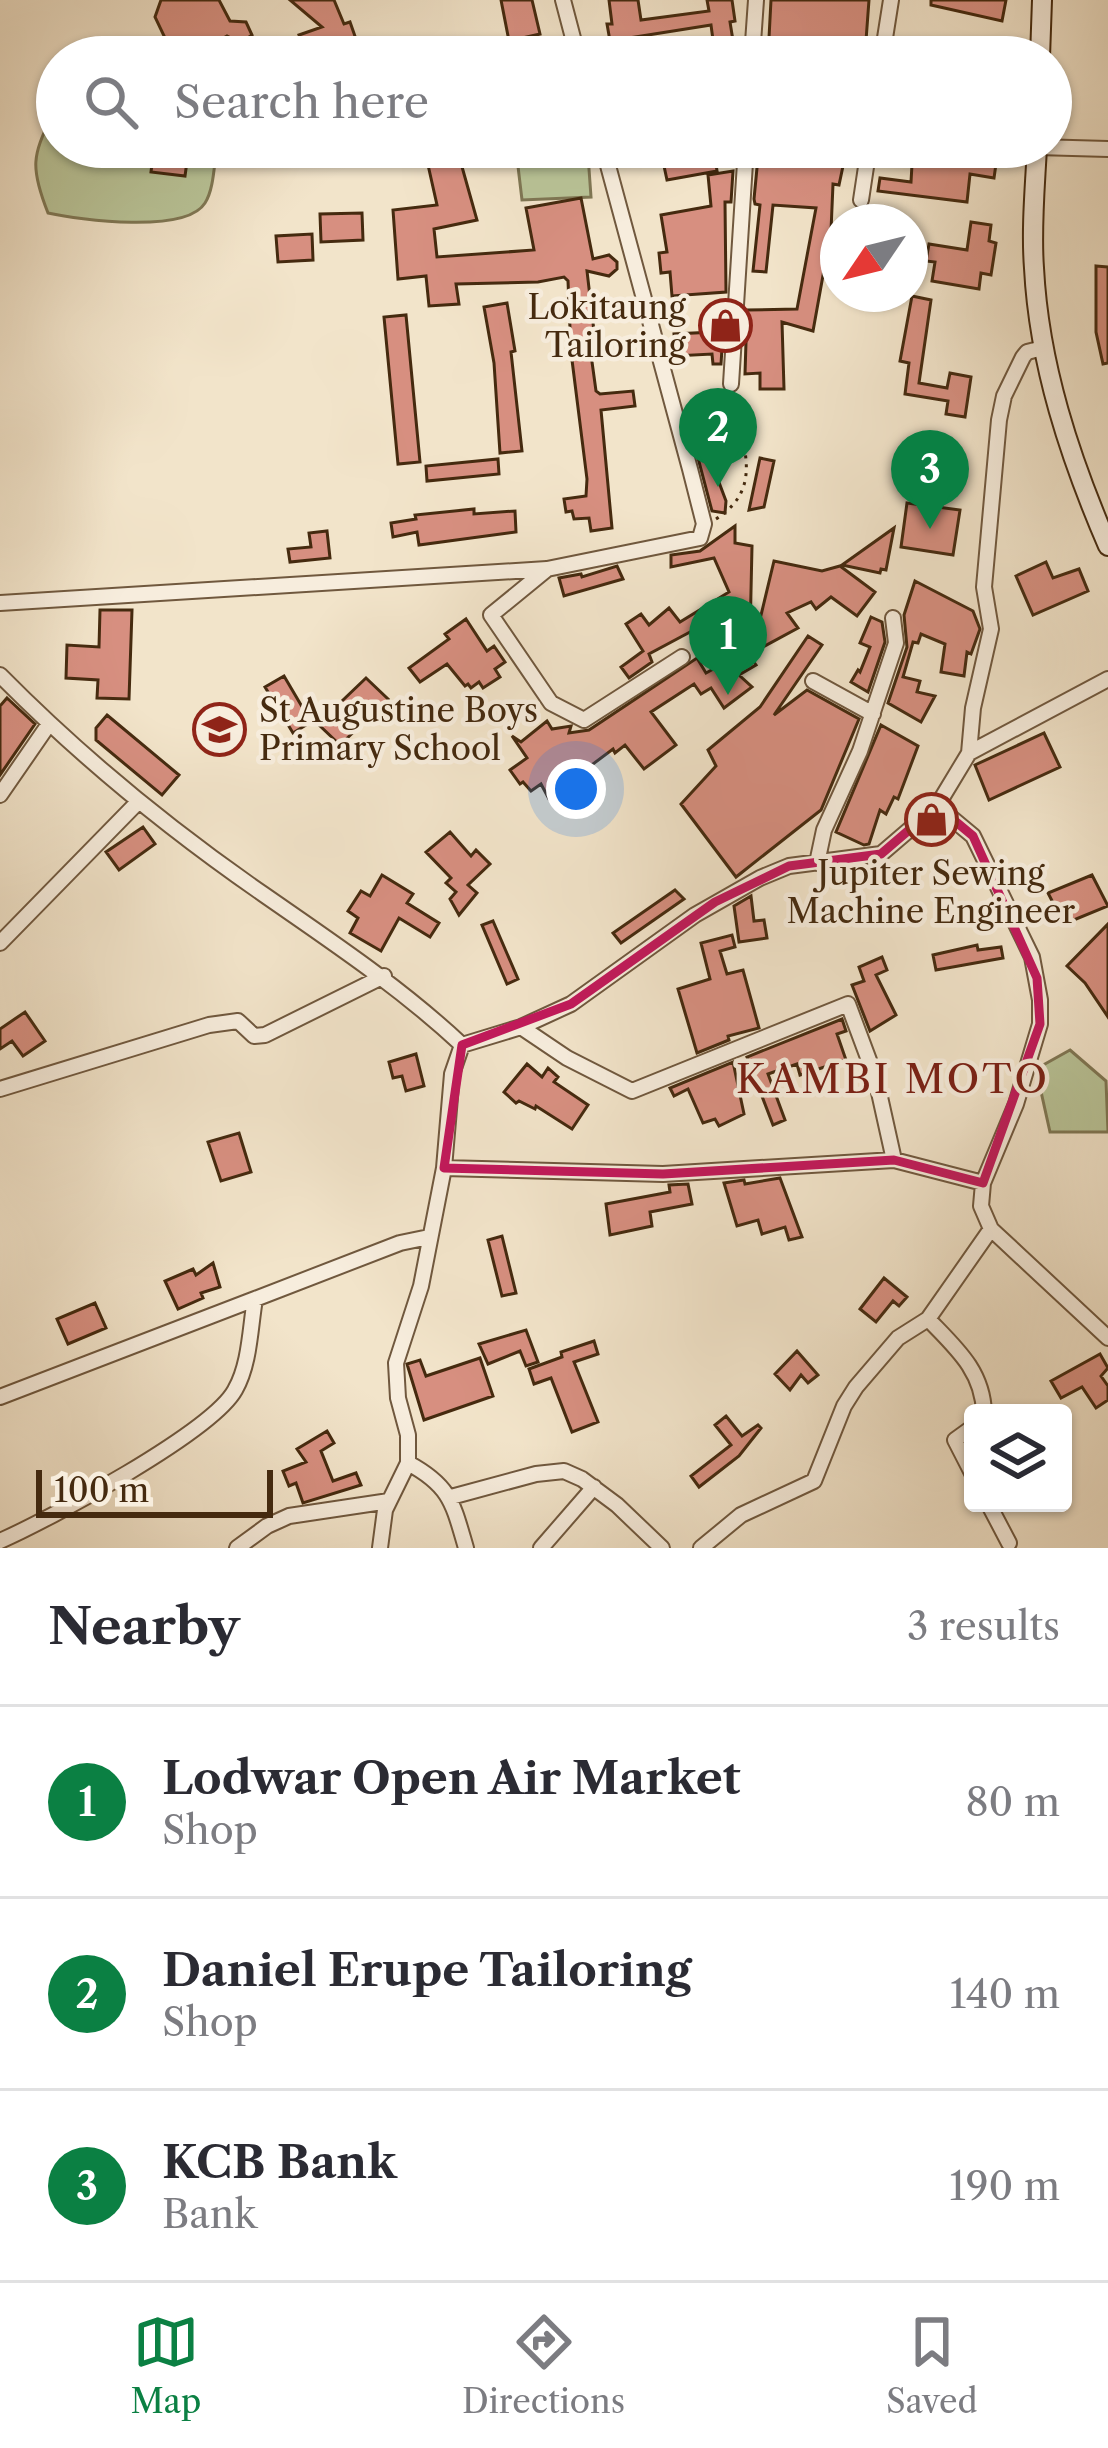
<!DOCTYPE html>
<style>
:root{--surface:#fff;--page:#f2f2f3;--text:#2b2b33;--muted:#7c7c81;--line:#e1e1e2;--accent:#0b8043}
body{margin:0;font-family:"Libre Caslon Text",serif;background:var(--page);color:var(--text)}
.controls{position:absolute;right:36px;bottom:36px;display:grid;overflow:hidden;border-radius:12px;box-shadow:0 3px 9px #0004}
.controls button{width:108px;height:108px;display:grid;place-items:center;padding:0;border:0;border-bottom:3px solid var(--line);background:var(--surface);color:var(--text);font:60px sans-serif}
.compass{position:absolute;left:820px;top:204px;width:108px;height:108px;border-radius:50%;background:var(--surface);box-shadow:0 3px 9px #0004;rotate:235deg}
.scale{position:absolute;left:36px;bottom:30px;width:237px;box-sizing:border-box;padding-left:12px;border:6px solid #452a0f;border-top:0;font-size:33px;line-height:42px;white-space:nowrap;color:#452a0f;-webkit-text-stroke:9px #f7eddd;paint-order:stroke}
.you{position:absolute;left:576px;top:789px;width:42px;height:42px;margin:-30px;border:9px solid #fff;border-radius:50%;background:#1a73e8;box-shadow:0 0 0 18px #1a73e833}
.badge{display:grid;place-items:center;width:78px;height:78px;border-radius:50%;background:var(--accent);color:#fff;font-size:39px;font-weight:700}
.pin{position:absolute;translate:-50% -99px;filter:drop-shadow(0 3px 6px #0008)}
.pin::after{content:'';position:absolute;top:63px;width:42px;height:36px;background:inherit;clip-path:polygon(0 0,100% 0,50% 100%)}
.list{margin:0;padding:0;list-style:none}
h2{display:flex;justify-content:space-between;align-items:center;height:156px;margin:0;padding:0 48px;font-size:51px}
h2 small{font-size:39px;font-weight:400;color:var(--muted)}
.list li{display:grid;grid-template-columns:78px 1fr auto;gap:36px;align-items:center;box-sizing:border-box;height:192px;padding:0 48px;border-top:3px solid var(--line)}
.list b{display:block;font-size:45px;white-space:nowrap}
.list p{margin:0;font-size:39px;white-space:nowrap;color:var(--muted)}
.list em{font-size:39px;font-style:normal;color:var(--muted)}
.icon{flex:none;width:66px;height:66px;fill:none;stroke:currentColor;stroke-width:2;stroke-linecap:round;stroke-linejoin:round}
.map{position:relative;flex:none;width:1108px;height:1548px;overflow:hidden}
.search{position:absolute;background:var(--surface);box-shadow:0 3px 9px #0004;left:36px;right:36px;top:36px;height:132px;display:flex;align-items:center;gap:30px;box-sizing:border-box;padding:0 42px;border-radius:66px;color:var(--muted);font-size:45px}
.sheet{height:732px;background:var(--surface)}
nav{display:flex;justify-content:space-around;align-items:center;box-sizing:border-box;height:168px;border-top:3px solid var(--line);background:var(--surface);font-size:33px;color:var(--muted)}
nav a{display:grid;justify-items:center;gap:6px}
nav .on{color:var(--accent)}
.map>svg:first-child{display:block}
.green{fill:#b9c498;stroke:#7f7754;stroke-width:3}
.building{fill:#d78f80;stroke:#452a0f;stroke-width:3}
.lines{fill:none;stroke-linecap:round;stroke-linejoin:round}
.street-casing{stroke:#70583e;stroke-width:18}
.secondary-casing{stroke:#452a0f;stroke-width:22}
.path{stroke:#452a0f;stroke-width:3;stroke-dasharray:3 6;stroke-linecap:butt}
.street{stroke:#f7eddd;stroke-width:14}
.secondary{stroke:#f7eddd;stroke-width:18}
.marked{fill:none;stroke:#c2185b;stroke-width:9;stroke-linejoin:round}
.labels{text-anchor:middle;dominant-baseline:central;stroke-width:9;stroke-linejoin:round;paint-order:stroke}
.poi-label{font-size:33px;fill:#452a0f;stroke:#f7eddd;text-anchor:end}
.quarter-label{font-size:39px;letter-spacing:3px;fill:#7a1f14;stroke:#f7eddd}
</style>
<div class="map">
<svg width="1108" height="1548" viewBox="0 0 1108 1548">
<rect width="100%" height="100%" fill="#f2e4ca"/>
<filter id="stains"><feTurbulence type="fractalNoise" baseFrequency=".00167" numOctaves="4"/><feColorMatrix values="0 0 0 0 .2 0 0 0 0 .09 0 0 0 0 .02 0 0 0 .5 -.17"/></filter>
<radialGradient id="worn" r=".72"><stop offset=".6" stop-color="#630" stop-opacity="0"/><stop offset="1" stop-color="#630" stop-opacity=".3"/></radialGradient>
<!-- green -->
<path class="green" d="M57,103V147H217C214,164 214,189 205,203C186,234 80,220 48,213C27,160 35,154 57,103Z
M588,155L591,197L522,200L517,158Z
M1070,1050L1106,1081L1108,1132H1050L1036,1069Z"/>
<!-- building -->
<path class="building" d="M161,0H219L230,21L246,22L252,35L240,43L227,36L191,57H174L155,17Z
M290,0H334L344,24L350,22L356,39L308,57L299,35L322,27Z
M501,0H532L540,34L509,41Z
M609,0H638L641,20L709,11L707,0H732L735,21L730,22L735,53L715,55L711,25L610,41L607,24H612Z
M771,0H869L865,54L768,57Z
M931,0H1006L1002,21L931,5Z
M154,147H189L185,176L151,172Z
M759,147H847L839,185L833,184L831,231L813,331L782,322L784,389H760V373L745,374L747,310L797,309L816,208L773,205L766,272L753,271L760,205L755,204L754,199Z
M913,147L998,150L994,178L970,174L967,202L878,191L880,178L911,182Z
M457,149L477,220L434,229L437,257L534,250L526,208L581,198L593,259L609,255L617,262V269L609,276L587,271L595,340H589L596,391L600,394L633,391L635,406L601,410L612,528L591,531L589,518L574,519L572,511L566,512L564,499L586,496L587,479L571,352L568,281L564,277L538,282L456,284L459,304L429,306L426,276L398,279L393,210L437,205L426,156Z
M715,157L717,171L667,180L664,166Z
M733,171L731,202H725L726,292L672,296L670,272L661,273L659,253L667,252L661,215L711,206L708,175Z
M362,213L363,240L321,242L320,214Z
M971,222L991,225L989,241L996,243L991,275L981,273L979,289L932,281L935,262L926,261L929,244L967,250Z
M312,234L313,260L278,262L276,236Z
M1096,266L1108,267V363L1103,364L1096,332Z
M912,296L931,300L919,383L947,388L950,373L971,377L965,417L946,414L948,401L905,394L909,363L900,361Z
M507,303L515,351L511,352L522,451L500,453L494,363L484,307Z
M406,315L420,462L398,464L384,317Z
M716,317H724L721,364H713L712,354L675,356L674,334L714,332Z
M702,437L726,501L725,513L712,511L693,439Z
M760,458L774,461L764,507L749,510Z
M498,459L499,474L427,481L426,466Z
M907,503L960,510L953,555L901,547Z
M474,509V514L515,511L516,532L419,545L417,532L393,537L391,523L416,519L415,515Z
M735,526V543L752,546L750,636H756L774,561L822,571L840,566L875,592L857,616L831,597L816,609L811,602L787,613L798,628L750,654L736,613L707,626L705,624L649,654L652,662L629,678L621,667L643,651L626,624L641,614L649,625L669,608L680,622L729,592L714,558L671,567V555L700,551Z
M894,528L886,570L881,569L880,573L842,565Z
M327,531L330,558L290,562L288,549L311,547L309,533Z
M1046,562L1053,578L1079,569L1088,591L1033,615L1016,576Z
M617,566L623,579L564,596L559,578L581,574L582,577Z
M915,581L973,611L980,629L971,654L967,652L964,676L941,672L945,644L921,634L918,643L913,642L903,677L920,681L917,692L935,696L921,722L888,703L907,647L904,615Z
M100,610H132L129,699L97,698L98,680L66,678L67,645L99,647Z
M871,617L882,622L885,642L868,692L851,682L858,670L860,672L870,647L860,643Z
M466,619L487,651L494,646L505,662L495,669L500,677L483,688L479,682L471,688L468,684L465,686L447,664L420,682L409,668L449,639L445,634Z
M808,636L822,645L774,715L807,690L859,719L821,810L736,877L681,804L716,766L708,750L760,707Z
M746,651L756,665L739,675L752,687L724,708L711,688L701,694L694,684L651,712L676,745L644,769L625,745L615,753L613,749L589,767L594,771L587,779L602,793L578,813L560,792L549,799L541,784L531,791L523,782L520,784L510,770L527,758L512,736L521,742L547,721L552,729L571,726L569,733L589,730L697,658L706,673Z
M284,676L311,722L293,733L265,687Z
M366,678L388,699L340,745L318,724Z
M7,698L35,724L0,775V706Z
M107,715L179,775L162,795L96,740V728Z
M881,725L918,746L898,799L894,797L886,814L880,810L869,844L864,845L836,832Z
M1044,733L1060,767L989,800L975,765Z
M143,827L155,844L119,870L106,852Z
M450,832L471,856L476,850L490,864L468,885L477,893L459,915L450,899L456,892L446,883L451,878L426,852Z
M382,875L413,894L407,903L439,923L430,937L399,918L381,951L350,933L358,918L348,911L361,891L370,896Z
M1092,875L1108,906L1064,924L1048,893Z
M675,890L684,899L621,943L613,933Z
M751,896L754,921L764,920L767,938L739,942L734,906Z
M493,921L518,979L507,984L482,925Z
M1108,924V1017L1085,983L1067,966Z
M732,935L735,947L720,951L727,974L743,970L759,1028L728,1036L729,1040L697,1053L678,989L710,979L701,943Z
M977,945L978,950L1001,947L1003,958L936,970L933,955Z
M882,957L887,970L876,975L896,1015L870,1031L852,985L864,981L859,967Z
M25,1012L45,1041L23,1056L12,1041L0,1049V1029Z
M842,1019L846,1031L837,1034L846,1060L800,1075L797,1064L768,1074L785,1120L773,1125L747,1057Z
M416,1054L424,1086L406,1091L402,1076L393,1078L389,1062Z
M733,1062L744,1114L719,1126L715,1119L703,1123L688,1089L674,1096L670,1088Z
M527,1064L542,1077L548,1068L558,1077L554,1082L588,1105L572,1129L536,1106L535,1109L519,1101L516,1103L504,1092Z
M239,1133L251,1172L221,1181L208,1142Z
M780,1178L802,1237L789,1240L785,1227L762,1234L758,1220L737,1226L724,1183L744,1180L745,1184Z
M688,1184L692,1204L650,1212L652,1226L610,1235L606,1204L670,1192L669,1185Z
M502,1236L516,1293L502,1296L488,1240Z
M213,1263L220,1287L201,1293L203,1298L178,1309L165,1281L193,1269L196,1275Z
M884,1278L907,1297L899,1306L893,1301L876,1322L860,1309Z
M95,1303L106,1328L68,1344L57,1319Z
M526,1330L538,1362L526,1366L520,1351L488,1364L479,1344Z
M594,1341L598,1354L574,1362L598,1422L572,1432L551,1378L534,1384L529,1369L562,1357L561,1352Z
M797,1351L818,1375L808,1383L801,1375L790,1390L775,1374Z
M1100,1354L1108,1368L1101,1376L1108,1386V1400L1096,1408L1082,1387L1061,1398L1051,1381Z
M480,1358L493,1396L424,1420L407,1364L420,1360L426,1376Z
M726,1416L742,1436L758,1425L761,1428L739,1456L699,1487L691,1476L731,1445L715,1425Z
M327,1431L334,1443L321,1451L333,1481L356,1473L361,1485L303,1503L296,1483L289,1486L283,1471L306,1462L297,1449Z"/>
<g class="lines">
<defs>
<path id="street" d="M563,0L578,57
M752,57L756,0
M882,57L891,0
M1037,147L1108,149
M861,200L869,147
M731,384L746,147
M546,570L491,615L551,703L584,720L682,657
M0,603L547,569L700,538L704,524L690,469L603,147
M0,675C80,756 169,829 263,894C332,942 400,987 462,1045
M813,681L873,714
M969,753L1108,679
M0,795L49,724
M817,863L824,830L860,751L896,643L893,618
M0,943L139,801
M521,1027L567,1058L632,1091L848,1004L876,1079L894,1160
M0,1089L209,1025L238,1021L254,1036L265,1035L384,976
M444,1168L663,1174L894,1160L983,1183
M991,1229L1108,1338
M928,1319C956,1348 983,1371 984,1413
M0,1397L255,1299
M973,1427L955,1440L973,1475
M408,1463C451,1486 453,1504 466,1548
M451,1497L536,1474L564,1471L582,1479L617,1505L662,1548
M988,1503L1009,1543
M0,1541C48,1520 212,1432 235,1390C250,1364 250,1328 255,1299L400,1243L429,1237
M237,1548L267,1526L289,1516L389,1501
M380,1548L385,1510L408,1463V1435L398,1398L396,1363L421,1286L444,1168L452,1074L462,1045L521,1027L571,1004L695,915L760,878L789,866L881,854L937,806L969,753L973,708L991,629L984,587L999,420L1004,396L1023,357L1027,352L1043,348
M541,1548L594,1487
M701,1548L741,1515L814,1481L844,1406L856,1387L898,1338L928,1319L991,1229L981,1206L983,1183L1016,1104L1040,1024V1000L1032,957L973,836L937,806"/>
<path id="secondary" d="M1040,57L1042,0
M1037,147C1035,187 1031,228 1034,268C1039,365 1070,458 1108,546"/>
</defs>
<!-- street casing -->
<use href="#street" class="street-casing"/>
<!-- secondary casing -->
<use href="#secondary" class="secondary-casing"/>
<!-- path -->
<path class="path" d="M716,519C766,487 741,443 733,398"/>
<!-- street -->
<use href="#street" class="street"/>
<!-- secondary -->
<use href="#secondary" class="secondary"/>
</g>
<!-- marked area -->
<path class="marked" d="M937,806L973,836L1037,978L1040,1024L983,1183L894,1160L663,1174L444,1168L462,1045L571,1004L715,902L789,866L881,854Z"/>
<!-- icons -->
<defs>
<symbol id="shop-ring" viewBox="-11 -11 22 22"><circle r="9.5" fill="#f7eddd" stroke="#8f2418" stroke-width="1.5"/><path d="M-5-2.5h2.3a2.7 3.5 0 0 1 5.4 0H5L5.5 6h-11ZM-1.5-2.5h3a1.5 2.3 0 0 0-3 0Z" fill="#8f2418"/></symbol>
<symbol id="school-ring" viewBox="-11 -11 22 22"><circle r="9.5" fill="#f7eddd" stroke="#8f2418" stroke-width="1.5"/><path d="M0-5L7-2L0 1L-7-2ZM-4 1L0 2.5L4 1V4Q0 6-4 4Z" fill="#8f2418"/></symbol>
</defs>
<g fill-rule="evenodd">
<use href="#shop-ring" x="696" y="296" width="59" height="59"/>
<use href="#school-ring" x="190" y="700" width="59" height="59"/>
<use href="#shop-ring" x="902" y="790" width="59" height="59"/>
</g>
<g class="labels">
<!-- poi labels -->
<g class="poi-label">
<text x="686" y="307">Lokitaung<tspan x="686" dy="38">Tailoring</tspan></text>
<text x="259" y="710" text-anchor="start">St Augustine Boys<tspan x="259" dy="38">Primary School</tspan></text>
<text x="931" y="873" text-anchor="middle">Jupiter Sewing<tspan x="931" dy="38">Machine Engineer</tspan></text>
</g>
<!-- quarter labels -->
<g class="quarter-label">
<text x="893" y="1079">KAMBI MOTO</text>
</g>
</g>
<rect width="100%" height="100%" filter="url(#stains)"/>
<rect width="100%" height="100%" fill="url(#worn)"/>
</svg>
<div class="controls">
<button><svg class="icon" aria-label="layers" viewBox="0 0 24 24"><path d="M12 4l9 5-9 5-9-5zM3 14l9 5 9-5"/></svg></button>
</div>
<svg class="compass" viewBox="-18 -18 36 36"><path d="M0-13l5 13h-10z" fill="#e53935"/><path d="M0 13l5-13h-10z" fill="#7c7c81"/></svg>
<div class="scale">100 m</div>
<div class="you"></div>
<div class="pin badge" style="left:728px;top:695px">1</div>
<div class="pin badge" style="left:718px;top:487px">2</div>
<div class="pin badge" style="left:930px;top:529px">3</div>
<div class="search"><svg class="icon" aria-label="search" viewBox="0 0 24 24"><circle cx="10" cy="10" r="6"/><path d="M15 15l6 6"/></svg>Search here</div>
</div>
<section class="sheet">
<h2>Nearby<small>3 results</small></h2>
<ul class="list">
<li><span class="badge">1</span><div><b>Lodwar Open Air Market</b><p>Shop</p></div><em>80 m</em></li>
<li><span class="badge">2</span><div><b>Daniel Erupe Tailoring</b><p>Shop</p></div><em>140 m</em></li>
<li><span class="badge">3</span><div><b>KCB Bank</b><p>Bank</p></div><em>190 m</em></li>
</ul>
</section>
<nav>
<a class="on"><svg class="icon" aria-label="map" viewBox="0 0 24 24"><path d="M3 6l6-2 6 2 6-2v14l-6 2-6-2-6 2zM9 4v14M15 6v14"/></svg>Map</a>
<a><svg class="icon" aria-label="directions" viewBox="0 0 24 24"><path d="M12 3l9 9-9 9-9-9zM9 14v-3h6M13 9l2 2-2 2"/></svg>Directions</a>
<a><svg class="icon" aria-label="saved" viewBox="0 0 24 24"><path d="M7 4h10v16l-5-4-5 4z"/></svg>Saved</a>
</nav>
